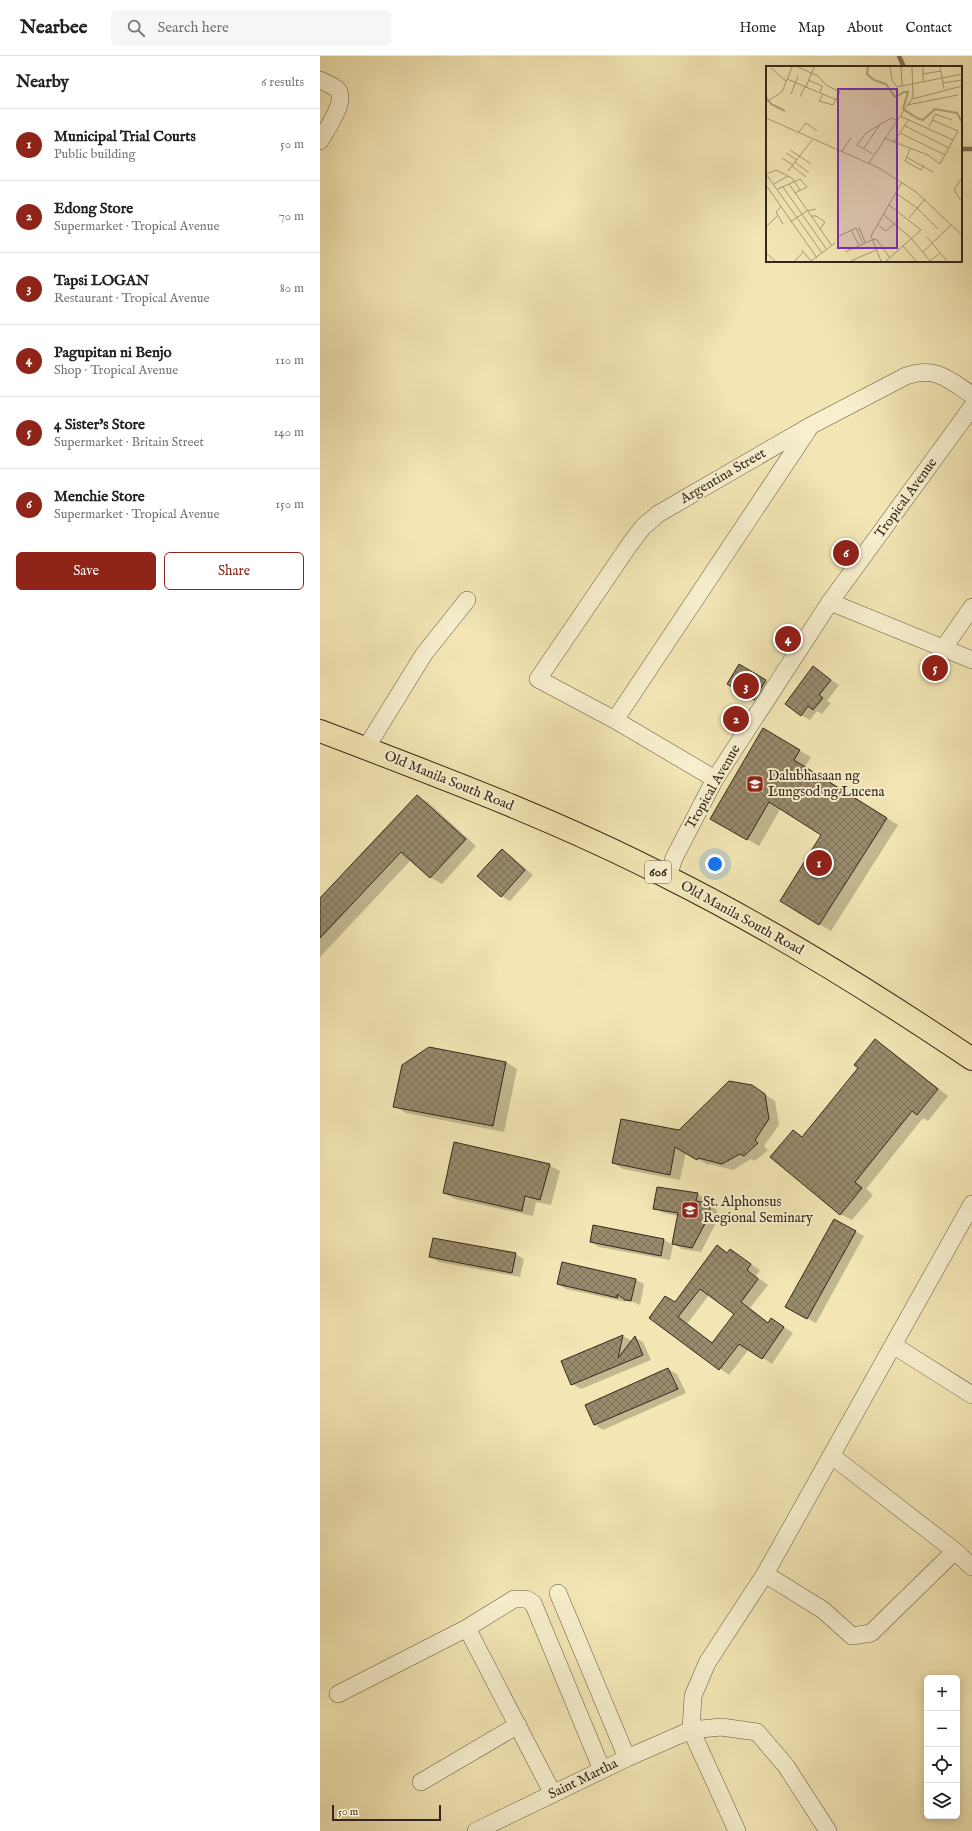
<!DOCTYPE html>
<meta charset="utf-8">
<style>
:root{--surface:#fff;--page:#f6f6f6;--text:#202124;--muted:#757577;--line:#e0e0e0;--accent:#8f2418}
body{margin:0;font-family:"IM FELL English",serif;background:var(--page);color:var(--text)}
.controls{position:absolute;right:12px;bottom:12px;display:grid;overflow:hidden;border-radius:6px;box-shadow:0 2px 10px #0003}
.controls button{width:36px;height:36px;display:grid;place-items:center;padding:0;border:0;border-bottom:1px solid var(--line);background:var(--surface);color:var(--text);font:20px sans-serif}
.scale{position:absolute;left:12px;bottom:10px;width:109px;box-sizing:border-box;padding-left:4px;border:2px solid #35271d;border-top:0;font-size:11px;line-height:14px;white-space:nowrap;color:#35271d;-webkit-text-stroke:3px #f7efce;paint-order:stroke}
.you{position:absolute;left:395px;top:808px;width:14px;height:14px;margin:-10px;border:3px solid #fff;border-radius:50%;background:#1a73e8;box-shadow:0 0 0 6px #1a73e833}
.badge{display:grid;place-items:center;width:26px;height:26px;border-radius:50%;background:var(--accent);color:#fff;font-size:13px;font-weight:700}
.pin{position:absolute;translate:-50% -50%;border:2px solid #fff;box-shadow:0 1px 4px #0006}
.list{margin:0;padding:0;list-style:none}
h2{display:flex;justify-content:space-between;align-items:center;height:52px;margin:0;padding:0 16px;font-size:17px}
h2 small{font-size:13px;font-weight:400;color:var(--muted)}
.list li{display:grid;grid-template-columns:26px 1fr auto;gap:12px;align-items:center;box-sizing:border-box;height:72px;padding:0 16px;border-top:1px solid var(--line)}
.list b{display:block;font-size:15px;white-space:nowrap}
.list p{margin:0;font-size:13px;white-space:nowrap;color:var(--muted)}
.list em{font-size:13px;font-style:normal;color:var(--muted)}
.actions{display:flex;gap:8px;padding:12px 16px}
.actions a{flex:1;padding:9px 0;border:1px solid var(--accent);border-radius:6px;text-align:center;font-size:14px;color:var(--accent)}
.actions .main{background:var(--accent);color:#fff}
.icon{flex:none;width:22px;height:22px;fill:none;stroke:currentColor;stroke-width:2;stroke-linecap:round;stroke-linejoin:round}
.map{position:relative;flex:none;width:652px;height:1775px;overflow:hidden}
header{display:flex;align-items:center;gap:24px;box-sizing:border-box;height:56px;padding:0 20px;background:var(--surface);border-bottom:1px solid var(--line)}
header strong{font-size:19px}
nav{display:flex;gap:22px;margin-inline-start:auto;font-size:14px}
.search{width:280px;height:36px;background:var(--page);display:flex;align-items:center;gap:10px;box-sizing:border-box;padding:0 14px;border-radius:6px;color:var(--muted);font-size:15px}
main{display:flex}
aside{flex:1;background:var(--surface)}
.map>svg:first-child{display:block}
.shadow{fill:#0003;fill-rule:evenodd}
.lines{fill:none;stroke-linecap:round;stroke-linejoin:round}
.stream{stroke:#807359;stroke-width:4.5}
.building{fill:url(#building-cross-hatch);stroke:#35271d;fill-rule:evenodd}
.street-casing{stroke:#645743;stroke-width:18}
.primary-casing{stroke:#35271d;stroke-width:24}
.street{stroke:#f7efce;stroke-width:17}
.primary{stroke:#f3e6b4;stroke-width:22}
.labels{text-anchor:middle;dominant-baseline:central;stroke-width:4;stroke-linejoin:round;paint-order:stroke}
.shield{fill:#f7efce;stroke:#6f6352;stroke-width:1}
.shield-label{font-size:13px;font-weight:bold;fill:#35271d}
.street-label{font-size:14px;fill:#35271d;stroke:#f7efce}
.poi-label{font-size:14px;fill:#35271d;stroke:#f7efce;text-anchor:start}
.inset-river{fill:none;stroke:#b2a581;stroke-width:2}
.inset-road{fill:none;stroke:#a79a78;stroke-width:1}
.view{fill:#7b2cbf;fill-opacity:0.15;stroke:#7b2cbf;stroke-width:2}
.inset-edge{fill:none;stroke:#35271d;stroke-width:2}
</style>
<header>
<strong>Nearbee</strong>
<div class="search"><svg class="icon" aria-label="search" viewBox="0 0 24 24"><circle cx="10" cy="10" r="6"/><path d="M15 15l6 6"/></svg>Search here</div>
<nav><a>Home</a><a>Map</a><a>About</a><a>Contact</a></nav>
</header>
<main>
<aside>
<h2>Nearby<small>6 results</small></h2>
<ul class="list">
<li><span class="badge">1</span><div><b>Municipal Trial Courts</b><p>Public building</p></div><em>50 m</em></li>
<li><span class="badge">2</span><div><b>Edong Store</b><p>Supermarket · Tropical Avenue</p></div><em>70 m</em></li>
<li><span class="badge">3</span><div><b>Tapsi LOGAN</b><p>Restaurant · Tropical Avenue</p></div><em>80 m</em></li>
<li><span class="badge">4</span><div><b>Pagupitan ni Benjo</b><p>Shop · Tropical Avenue</p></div><em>110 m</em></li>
<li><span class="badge">5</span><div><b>4 Sister's Store</b><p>Supermarket · Britain Street</p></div><em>140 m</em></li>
<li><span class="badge">6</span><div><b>Menchie Store</b><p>Supermarket · Tropical Avenue</p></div><em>150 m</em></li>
</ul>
<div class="actions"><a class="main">Save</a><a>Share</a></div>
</aside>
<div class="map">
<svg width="652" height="1775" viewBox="0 0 652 1775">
<defs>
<pattern id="building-cross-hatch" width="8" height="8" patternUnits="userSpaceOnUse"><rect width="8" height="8" fill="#988a6c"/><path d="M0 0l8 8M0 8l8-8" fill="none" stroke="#7d7158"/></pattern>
</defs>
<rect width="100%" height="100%" fill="#f3e6b4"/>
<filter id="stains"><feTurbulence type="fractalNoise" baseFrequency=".005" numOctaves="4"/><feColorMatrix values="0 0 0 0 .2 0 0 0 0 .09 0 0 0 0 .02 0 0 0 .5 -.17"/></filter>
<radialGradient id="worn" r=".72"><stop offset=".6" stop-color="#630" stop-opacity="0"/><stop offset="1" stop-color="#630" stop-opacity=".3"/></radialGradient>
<!-- shadow -->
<path class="shadow" d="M420,609L451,628L440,646L408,628Z
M493,612L519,629L507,645L511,647L502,658L497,655L490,664L481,659Z
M443,674L491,701L485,711L578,769L511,875L461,845L502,778L461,752L439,790L391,762Z
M98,740L109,747L156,790L122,828L110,821L91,804L0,901V844Z
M182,795L190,799L213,819L190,845L181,840Z
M555,984L566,991L628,1040L608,1065L603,1062L546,1133L553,1139L532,1164L520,1158L473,1075L483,1081L539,1011Z
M186,1006L197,1013L184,1076L86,1057L75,1050Z
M432,1030L455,1045L459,1069L444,1090L448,1094L435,1105L431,1103L413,1114L389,1108L388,1109L366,1096L360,1124L303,1113L293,1107L359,1075Z
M229,1109L240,1115L231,1149L216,1146L213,1160L135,1143L124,1137Z
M377,1138L386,1143L385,1148L396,1153L398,1158L396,1167L381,1196L362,1193L354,1188L358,1160L343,1157L335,1152Z
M515,1164L544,1180L496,1267L467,1251Z
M274,1171L344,1184L353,1189L350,1204L279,1191L271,1186Z
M397,1190L408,1197L410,1194L440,1214L436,1220L448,1229L430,1252L449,1267L461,1269L473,1277L452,1308L429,1293L409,1319L330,1261L355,1247ZM389,1239L416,1258L393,1287L367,1268Z
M195,1198L204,1203L200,1221L119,1206L111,1201Z
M243,1207L316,1224L324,1228L320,1249L304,1242L306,1246L246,1233L238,1228Z
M303,1280L312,1285L315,1282L323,1286L331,1304L261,1333L252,1328L242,1306Z
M348,1313L357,1318L366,1337L283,1374L275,1369L266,1349Z"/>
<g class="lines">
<!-- stream -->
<path class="stream" d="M579,0L584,11
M641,93H652"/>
</g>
<!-- building -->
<path class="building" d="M419,608L446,624L434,644L407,628Z
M493,610L511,624L499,639L503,642L493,654L488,650L481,660L465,648Z
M443,672L480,694L474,704L567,762L499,869L460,845L501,779L449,746L427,784L390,763Z
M97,739L146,783L110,822L81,796L0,882V842Z
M182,793L205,814L181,841L157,820Z
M555,983L618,1033L597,1059L592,1055L535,1126L542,1132L520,1159L450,1101L473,1074L482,1081L538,1012L534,1009Z
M109,991L186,1006L173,1070L73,1051L82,1009Z
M409,1025L432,1029L445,1038L449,1063L435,1084L438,1087L424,1100L420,1098L402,1108L378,1102L377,1104L355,1091L350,1119L292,1107L301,1063L359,1074Z
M134,1086L230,1108L220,1144L205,1140L202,1155L123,1137Z
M337,1131L378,1137L376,1145L388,1147L390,1153L388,1162L372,1192L352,1188L358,1157L333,1153Z
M514,1163L536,1175L487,1263L465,1251Z
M273,1169L344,1183L341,1200L270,1186Z
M113,1182L196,1197L192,1217L109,1201Z
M397,1189L407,1197L410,1193L431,1208L427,1214L438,1223L421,1246L448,1267L451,1262L464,1271L442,1303L419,1288L399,1314L329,1262L345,1240L355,1246ZM380,1233L414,1258L392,1287L358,1261Z
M242,1206L316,1223L311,1245L305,1244L297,1238L298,1242L237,1228Z
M303,1279L298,1302L315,1280L323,1299L251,1329L241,1305Z
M348,1312L358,1333L274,1369L265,1349Z"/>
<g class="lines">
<defs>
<path id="street" d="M0,24C6,27 12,29 17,33C28,44 6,74 0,85
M510,546L652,604
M623,593L652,551
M295,664L488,374
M46,692L104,598L147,544
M395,723L295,664L218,623L310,488L323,471L338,458L490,370L586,320C616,310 628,323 652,339
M348,821L354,802L395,723L510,546L652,351
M573,1289L652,1339
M512,1400L635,1495L652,1511
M445,1518L503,1554L532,1580L551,1577L635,1495
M238,1537L307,1702
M147,1572L233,1738
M18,1638L147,1572L194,1543H206L213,1547L282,1714
M101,1726L198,1669
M156,1775L307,1702L371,1674L401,1671L437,1676L466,1710L508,1775
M417,1775L371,1674L373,1640L387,1607L445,1518L652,1148"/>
<path id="primary" d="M0,675C118,720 237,764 349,822C455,875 554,937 652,1003"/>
</defs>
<!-- street casing -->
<use href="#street" class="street-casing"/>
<!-- primary casing -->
<use href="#primary" class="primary-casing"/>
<!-- street -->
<use href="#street" class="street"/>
<!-- primary -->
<use href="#primary" class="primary"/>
</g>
<!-- icons -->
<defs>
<symbol id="university-square" viewBox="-11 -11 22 22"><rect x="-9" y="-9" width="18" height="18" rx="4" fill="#8f2418" stroke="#f7efce"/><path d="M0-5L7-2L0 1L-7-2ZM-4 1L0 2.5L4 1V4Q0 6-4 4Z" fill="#fff"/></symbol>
</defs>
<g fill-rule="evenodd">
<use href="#university-square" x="425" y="718" width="20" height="20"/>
<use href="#university-square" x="360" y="1144" width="20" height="20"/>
</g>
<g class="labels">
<!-- shield labels -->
<rect class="shield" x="325" y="805" width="26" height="22" rx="3"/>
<g class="shield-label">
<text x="338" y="816">606</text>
</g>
<!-- street labels -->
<g class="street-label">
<text transform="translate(403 420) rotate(-30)">Argentina Street</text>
<text transform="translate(586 442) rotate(-54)">Tropical Avenue</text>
<text transform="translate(129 725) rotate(22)">Old Manila South Road</text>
<text transform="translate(393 731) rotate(-60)">Tropical Avenue</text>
<text transform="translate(422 862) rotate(29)">Old Manila South Road</text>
<text transform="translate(263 1723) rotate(-26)">Saint Martha</text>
</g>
<!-- poi labels -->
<g class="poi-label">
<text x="448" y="720">Dalubhasaan ng<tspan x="448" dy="16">Lungsod ng Lucena</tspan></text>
<text x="383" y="1146">St. Alphonsus<tspan x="383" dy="16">Regional Seminary</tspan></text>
</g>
</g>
<!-- overview -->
<g transform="translate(446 10)">
<rect width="196" height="196" fill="#f3e6b4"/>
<path class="inset-river" d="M102,1L101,8L108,14L120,18L129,31L138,26H142L137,43L151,52L157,54L169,43L191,47L196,56M0,31L5,38L19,45"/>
<path class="inset-road" d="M32,1L52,10L60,19L74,26L67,39L53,35L57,28M124,1L126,14L131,21L196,8M135,1L136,20M157,1V16M174,1L178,23M5,2L20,15M157,8L175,5M21,13L71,34M42,14L56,20L54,27M177,17L196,14M40,21L48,1M25,28L32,10M34,31L39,20M146,33L196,20M0,36L16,26L26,1M141,39L192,29M134,50L187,74M0,52L113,102L150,126L196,169M139,60L183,82M163,61L169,48L186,54M32,67L40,57L51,65M134,67L179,89M118,72L162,89L174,98L192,65L166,54M128,76L143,53M98,82L115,57M144,83L139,95L155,104L158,99M24,84L45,98M76,85L85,72M20,87L31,94M107,88L91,79L100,67L125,52L131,54M140,91L167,106M16,92L27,99M29,96L43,107M103,97L147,31L146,1M26,100L40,111M22,105L46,74M0,108L56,187M0,108L10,104L26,112L34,124M196,112L188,124L196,136M8,118L22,110M23,118L66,180M0,119L51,192M17,121L61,184M12,123L34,113L41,121L29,127M130,127L151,142L172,163M15,141L10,146L17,158M118,149L145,172L164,195L174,187M45,150H50L59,156L54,163M143,152L159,133M24,156L41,145L50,143M112,159L120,165L129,157M1,160L12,149M93,161L99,176M85,164L93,179M73,170L90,162L97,177M161,171L181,195M137,180L150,195M36,184L45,195M79,186L108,173L111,174L124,192M157,186L185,159M0,187L9,195M29,195L37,186M45,195L69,177M85,195L110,184M115,195L105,170L136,116M120,195L155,164L123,139"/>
<path class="view" d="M72,23H131V182H72Z"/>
<rect width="196" height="196" class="inset-edge"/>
</g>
<rect width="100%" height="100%" filter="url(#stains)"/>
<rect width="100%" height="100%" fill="url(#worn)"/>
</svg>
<div class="controls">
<button>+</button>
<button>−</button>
<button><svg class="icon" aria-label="locate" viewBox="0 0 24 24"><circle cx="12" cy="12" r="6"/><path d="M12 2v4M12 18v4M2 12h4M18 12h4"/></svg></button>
<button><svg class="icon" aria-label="layers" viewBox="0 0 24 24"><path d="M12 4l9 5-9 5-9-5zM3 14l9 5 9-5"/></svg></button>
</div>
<div class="scale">50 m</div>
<div class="you"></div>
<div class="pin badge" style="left:499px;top:807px">1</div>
<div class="pin badge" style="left:416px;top:663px">2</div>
<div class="pin badge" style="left:426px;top:630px">3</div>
<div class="pin badge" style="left:468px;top:583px">4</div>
<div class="pin badge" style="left:615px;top:612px">5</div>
<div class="pin badge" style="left:526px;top:497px">6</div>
</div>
</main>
